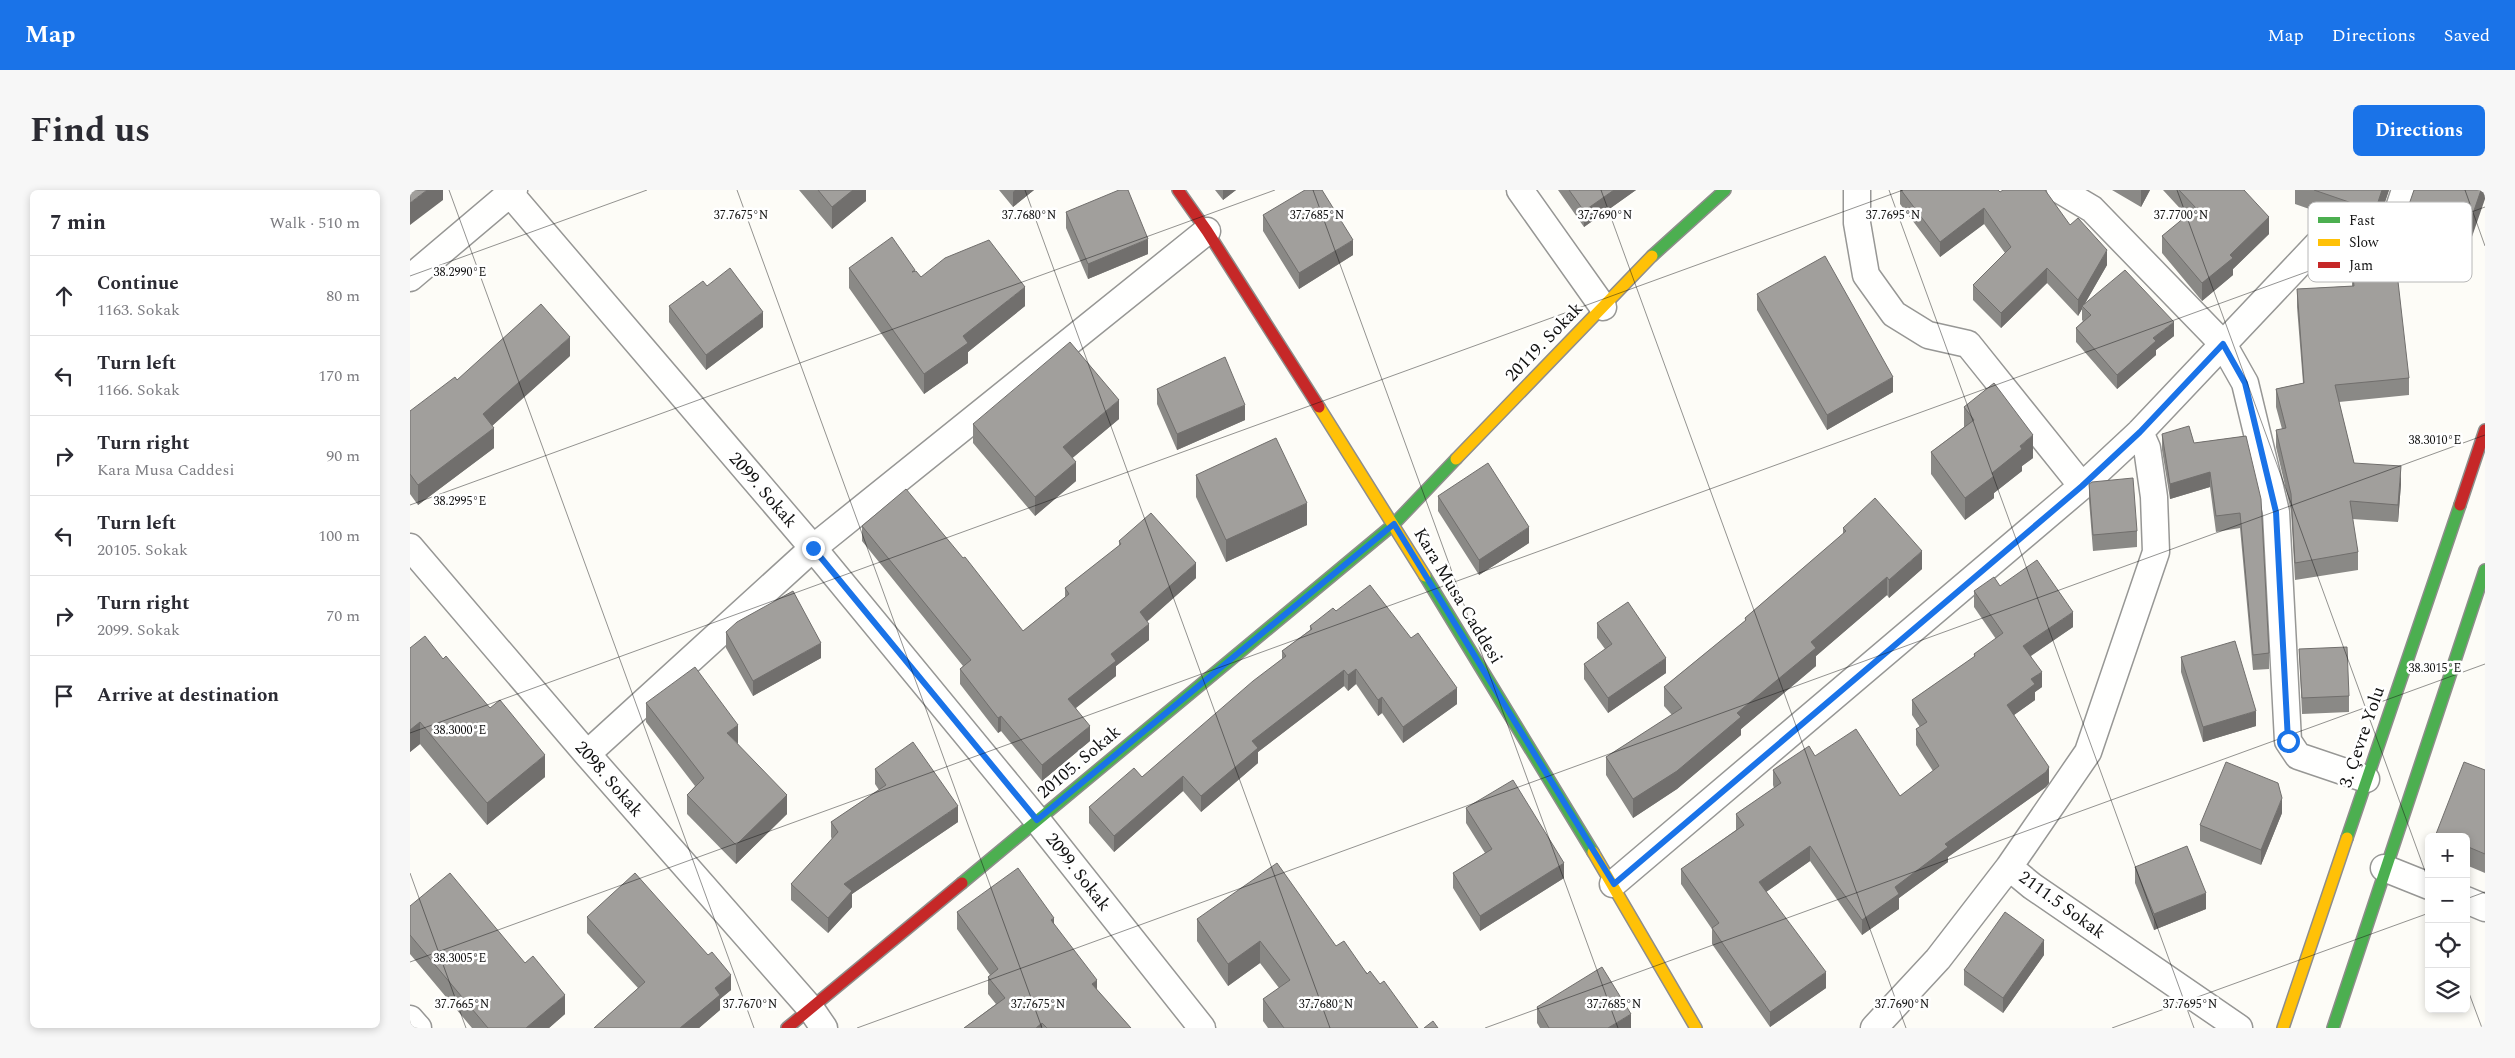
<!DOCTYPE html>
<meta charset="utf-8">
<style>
:root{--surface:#fff;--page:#f7f7f7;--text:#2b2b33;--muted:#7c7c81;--line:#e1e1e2;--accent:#1a73e8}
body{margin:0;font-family:Spectral,serif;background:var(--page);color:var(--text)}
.controls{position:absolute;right:15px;bottom:15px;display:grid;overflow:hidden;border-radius:8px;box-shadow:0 2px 8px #0003}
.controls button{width:45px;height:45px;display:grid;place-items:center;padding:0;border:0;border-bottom:1px solid var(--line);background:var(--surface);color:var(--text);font:25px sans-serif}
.stop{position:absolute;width:15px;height:15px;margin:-11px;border:4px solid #1a73e8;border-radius:50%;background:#fff}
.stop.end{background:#1a73e8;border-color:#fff;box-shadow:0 1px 5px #0008}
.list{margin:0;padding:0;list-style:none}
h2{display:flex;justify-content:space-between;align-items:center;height:65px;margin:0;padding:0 20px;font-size:21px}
h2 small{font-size:16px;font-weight:400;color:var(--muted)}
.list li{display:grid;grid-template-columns:32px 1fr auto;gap:15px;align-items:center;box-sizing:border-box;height:80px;padding:0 20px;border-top:1px solid var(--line)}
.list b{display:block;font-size:19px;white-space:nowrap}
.list p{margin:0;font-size:16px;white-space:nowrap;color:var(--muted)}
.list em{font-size:16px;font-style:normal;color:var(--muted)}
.icon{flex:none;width:28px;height:28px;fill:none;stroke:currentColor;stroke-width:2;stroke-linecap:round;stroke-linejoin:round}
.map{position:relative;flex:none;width:2075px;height:838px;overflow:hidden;border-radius:8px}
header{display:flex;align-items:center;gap:30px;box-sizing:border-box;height:70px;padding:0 25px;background:var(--accent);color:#fff}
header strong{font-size:24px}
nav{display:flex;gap:28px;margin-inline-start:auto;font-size:18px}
.intro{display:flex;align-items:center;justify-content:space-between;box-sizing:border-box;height:120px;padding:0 30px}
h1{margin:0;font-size:35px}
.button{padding:12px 22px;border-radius:8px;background:var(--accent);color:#fff;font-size:18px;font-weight:700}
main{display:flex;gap:30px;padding:0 30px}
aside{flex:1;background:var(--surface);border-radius:8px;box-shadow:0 2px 8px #0003}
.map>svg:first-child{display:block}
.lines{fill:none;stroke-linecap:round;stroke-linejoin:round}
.street-casing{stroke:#979795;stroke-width:29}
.fast-casing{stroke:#8e8d8b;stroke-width:14}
.slow-casing{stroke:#8e8d8b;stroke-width:14}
.jam-casing{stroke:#8e8d8b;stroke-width:14}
.street{stroke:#fffffe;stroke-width:26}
.fast{stroke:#4caf50;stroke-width:11}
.slow{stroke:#ffc107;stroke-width:11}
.jam{stroke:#c62828;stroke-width:11}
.wall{fill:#8a8986}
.shaded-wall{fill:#716f6d}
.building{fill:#a19f9c;stroke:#716f6d}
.route{stroke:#1a73e8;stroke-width:6}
.ticks{fill:none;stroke:#111;stroke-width:1;stroke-opacity:0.45}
.labels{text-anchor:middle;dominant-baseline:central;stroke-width:5;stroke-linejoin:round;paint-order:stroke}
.street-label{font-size:18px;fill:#111;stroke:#fff}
.key{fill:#fff;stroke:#b8b8b8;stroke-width:1}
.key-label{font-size:14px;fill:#111}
.ticks-label{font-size:12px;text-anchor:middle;fill:#111;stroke:#fff;stroke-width:5;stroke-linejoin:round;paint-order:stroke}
</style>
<header>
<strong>Map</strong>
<nav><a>Map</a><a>Directions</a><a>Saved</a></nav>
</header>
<div class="intro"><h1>Find us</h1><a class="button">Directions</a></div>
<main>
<aside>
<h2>7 min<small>Walk · 510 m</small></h2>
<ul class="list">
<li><svg class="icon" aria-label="ahead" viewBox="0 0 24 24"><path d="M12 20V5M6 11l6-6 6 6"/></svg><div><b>Continue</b><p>1163. Sokak</p></div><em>80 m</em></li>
<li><svg class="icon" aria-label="left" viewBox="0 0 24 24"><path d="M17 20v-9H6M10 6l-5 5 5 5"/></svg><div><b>Turn left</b><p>1166. Sokak</p></div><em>170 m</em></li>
<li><svg class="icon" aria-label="right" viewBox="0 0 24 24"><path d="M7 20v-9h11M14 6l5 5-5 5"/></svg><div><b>Turn right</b><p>Kara Musa Caddesi</p></div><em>90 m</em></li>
<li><svg class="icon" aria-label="left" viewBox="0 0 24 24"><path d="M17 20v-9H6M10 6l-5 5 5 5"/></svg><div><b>Turn left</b><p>20105. Sokak</p></div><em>100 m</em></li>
<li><svg class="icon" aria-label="right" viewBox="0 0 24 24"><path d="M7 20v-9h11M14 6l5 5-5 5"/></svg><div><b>Turn right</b><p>2099. Sokak</p></div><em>70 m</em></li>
<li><svg class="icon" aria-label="arrive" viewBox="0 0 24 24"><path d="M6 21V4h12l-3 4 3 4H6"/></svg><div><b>Arrive at destination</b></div></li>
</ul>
</aside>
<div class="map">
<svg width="2075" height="838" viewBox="0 0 2075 838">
<rect width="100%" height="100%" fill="#fdfcf7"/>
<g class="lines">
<defs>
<path id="street" d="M97,0L403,358L627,630L792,838
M1110,0L1193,117
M1447,0V33L1456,85L1484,124L1518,145L1558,154L1672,296
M1650,0L1682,19L1813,154L1835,193L1866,322L1878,551L1888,566L1956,589
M0,88L104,0
M0,357L177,564L401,819L414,838
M177,564L403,358L797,41
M1599,677L1678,562L1746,362L1744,307L1737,258L1730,242
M1974,678L2019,696
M1203,694L1672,296L1730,242L1907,55L1974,63L1995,0
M2056,710L2075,718
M0,829L8,838
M1464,838L1528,769L1599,677L1622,696L1829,838"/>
<path id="fast" d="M1242,66L1315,0
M1015,386L1183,662
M1937,648L2050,315
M552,693L984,334L1046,269
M1923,838L2075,380"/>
<path id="slow" d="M909,217L1015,386
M1046,269L1242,66
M1183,662L1286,838
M1873,838L1937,648"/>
<path id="jam" d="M768,0L797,41L909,217
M2050,315L2075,240
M377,838L552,693"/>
</defs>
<!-- street casing -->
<use href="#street" class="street-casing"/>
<!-- fast casing -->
<use href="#fast" class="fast-casing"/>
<!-- slow casing -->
<use href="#slow" class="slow-casing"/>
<!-- jam casing -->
<use href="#jam" class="jam-casing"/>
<!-- street -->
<use href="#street" class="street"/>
<!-- fast -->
<use href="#fast" class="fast"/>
<!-- slow -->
<use href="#slow" class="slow"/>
<!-- jam -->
<use href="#jam" class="jam"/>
</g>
<!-- wall -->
<path class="wall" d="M389,0H456V11L422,39Z
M589,0H624L603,17Z
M805,0H826L813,10Z
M1148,0H1226L1174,37Z
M1490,0H1588L1590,2L1660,35L1697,75L1675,113L1764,146L1746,160V165L1707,199L1666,152V138L1673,131L1672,130V119L1668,126L1637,93L1591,138L1563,110V95L1595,63L1574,34L1530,67L1490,14Z
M1702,0H1740L1731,17Z
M1753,0H1834L1859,44L1823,79V85L1792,111L1752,63V46L1777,26Z
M1885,0H1979L1965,42L1885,14Z
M2075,0L2054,70L1994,50V29Z
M656,22L738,64L678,89L656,38Z
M853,25L943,65L889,99L853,41Z
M439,78L505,81L511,87L615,116L558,162V173L514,204L439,98Z
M1942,78L1999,188V205L1929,212L1944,273L1991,294L1988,332L1942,329L1948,362V380L1885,390L1881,321L1866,257V240L1872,239L1866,217V199L1893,193L1887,117V99L1942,96Z
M1347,104L1483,202L1417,240L1347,120Z
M259,116L353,137L296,180L259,132Z
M160,166L82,236L84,258L8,315L0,304V221Z
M747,199L835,230L767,260L747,214Z
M1554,217L1623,268L1612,276V281L1584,303V308L1555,330L1521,284V262L1554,237Z
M709,229L662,268L666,291L625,326L563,253V234Z
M1752,244L1784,253L1836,246L1859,463V479L1843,480L1830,338L1806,342L1800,297L1760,309L1752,260Z
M786,285L897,335L816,372L786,307Z
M1679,294L1727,341V357L1683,361L1679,310Z
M1028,306L1119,353L1069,385L1028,321Z
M452,336L613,441L655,407V398L709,356V351L786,388L737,431L739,450L706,476V486L666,518L680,551L632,591L591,541L588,543L550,494V479L553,476L452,351Z
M1433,338L1512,379L1479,408L1477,405L1406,466V476L1331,539V545L1267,599L1223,628L1196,585V567L1262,525L1254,516V497L1335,431V428L1433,344Z
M1590,396L1663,437L1621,466L1632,497L1625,502V510L1604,525L1639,593L1636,597L1538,667V672L1489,708V719L1452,745L1400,671L1356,702L1416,798L1360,837L1302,754V739L1271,694V679L1326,640V624L1364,598L1363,595V580L1405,566L1490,606L1523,581L1506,555V539L1510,537L1502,525V510L1564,467V464L1586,449L1564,417V401Z
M926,421L1047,514L993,553L972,523L968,526L946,494L938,501L934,496L848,562V573L791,622L773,601L704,662L679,633V617L732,587L872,469V461L900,440V436Z
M1187,433L1256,483L1198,523L1174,489V474L1195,459L1187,448Z
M316,442L411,468L343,506L316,458Z
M0,458L33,469L135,587L77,635L10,554L0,562Z
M1889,459L1939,506V522L1892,524Z
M1771,467L1846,536L1793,552L1771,482Z
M236,513L328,554L377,624L326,674L277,624V605L285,596L236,532Z
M465,579L548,632L442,704V717L418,743L381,710V694L422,649L421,647V632L469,600L465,594Z
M2075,580V683L2056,675V647H2026V644Z
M1056,618L1154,688L1070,741L1043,698V683L1075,663L1056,633Z
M1872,623L1851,675L1790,651V635Z
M1725,677L1796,719L1744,740L1725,693Z
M0,716L155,824L139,838H62L0,764Z
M547,722L644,735L687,800L721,838H554L586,814L578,804V787L580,785L547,739Z
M177,727L321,800L310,809V820L289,838H184L228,798L177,743Z
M787,729L926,756L970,794L1008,838H858L853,831V809L869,798L850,773L818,796L787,751Z
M1634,765L1593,823L1554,795V780Z
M1127,817L1221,838H1130L1127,833Z"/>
<!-- shaded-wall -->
<path class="shaded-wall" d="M17,0H33V10L0,35V13Z
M443,0H456V11L422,39V17Z
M605,0H624L603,17V2Z
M813,0H826L813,10Z
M1204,0H1226L1174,37V21Z
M1731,0H1740L1731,17Z
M1972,0H1979L1965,42V21Z
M2071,0H2075V9L2054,70V50Z
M1574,18V34L1530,67V52Z
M1859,27V44L1823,79V85L1792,111V93L1820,65Z
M738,49V64L678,89V74Z
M943,50V65L889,99V83Z
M1697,60V75L1673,117L1672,116V119L1668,126V110Z
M1637,78V93L1591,138V123Z
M615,97V116L558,162V173L514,204V184L553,146Z
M353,122V137L296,180V165Z
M1764,132V146L1746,160V165L1707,199V185L1743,148Z
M160,147V166L73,244V224Z
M1483,187V202L1417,240V225Z
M709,210V229L653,276V257Z
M835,215V230L767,260V244Z
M84,238V258L8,315V295Z
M1623,245V268L1612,276V281L1584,303V308L1555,330V308L1610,256Z
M666,272V291L625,326V307Z
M1991,276V294L1988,332V315Z
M1800,282V297L1760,309V294Z
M897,313V335L816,372V350Z
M1119,337V353L1069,385V370Z
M1512,361V379L1479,408V390Z
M786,373V388L730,438V422Z
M1477,387V405L1406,466V476L1331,539V545L1267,599L1223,628V609L1327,523L1401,452Z
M1663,422V437L1613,471V456Z
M739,434V450L706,476V486L658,524V509L701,464Z
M411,453V468L343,506V491Z
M1256,468V483L1198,523V508Z
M946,479V494L938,501V485Z
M934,480V496L848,562V573L791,622V606L842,551Z
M1632,482V497L1625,502V510L1597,530V515L1621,489Z
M1047,498V514L993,553V537Z
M972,507V523L968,526V510Z
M1846,521V536L1793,552V537Z
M591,526V541L588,543V528Z
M10,532V554L0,562V540Z
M328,535V554L317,543Z
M680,536V551L632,591V575Z
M135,565V587L77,635V613Z
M1639,577V593L1636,597L1538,667V672L1489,708V719L1452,745V730L1485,697L1535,654Z
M773,586V601L704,662V646Z
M377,605V624L326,674V655Z
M1872,608V623L1851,675V660Z
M548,616V632L442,704V717L418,743V728L434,694Z
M1400,656V671L1349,707V692Z
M1154,673V688L1070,741V726Z
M1796,703V719L1744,740V724Z
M644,728V745L641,730Z
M1634,750V765L1593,823V808Z
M850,751V773L818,796V774Z
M1416,782V798L1360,837V822Z
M321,785V800L310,809V820L289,838H270L305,798Z
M687,790V808L682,794Z
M155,805V824L139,838H116Z
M1221,824V838H1198Z
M632,833V838H626Z"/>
<!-- building -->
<path class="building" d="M0,0H17L0,13Z
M408,0H443L422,17Z
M709,0H718L738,49L678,74L656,22Z
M895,0H912L943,50L889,83L853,25Z
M1159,0H1204L1174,21Z
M1491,0H1588L1590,2L1593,0H1635L1660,35L1668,28L1697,60L1668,110L1637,78L1591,123L1563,95L1601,57L1574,18L1530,52Z
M1769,0H1834L1859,27L1820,65L1823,68L1792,93L1752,46L1786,18Z
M1904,0H1972L1965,21Z
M2004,0H2071L2054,50L1994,29Z
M482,47L505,80L502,82L506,81L511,87L535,68L579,50L615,97L553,146L558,153L514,184L439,78Z
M1415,66L1483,187L1417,225L1347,104Z
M1986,74L1999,188L1925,195L1944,273L1991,276L1988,315L1940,311L1948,362L1885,373L1881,304L1866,240L1876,238L1866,199L1894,193L1887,99L1944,96L1942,78Z
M320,78L353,122L296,165L259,116L293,91L297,96Z
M1715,80L1764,132L1743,148L1746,151L1707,185L1666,138L1681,125L1672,116Z
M131,114L160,147L73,224L84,238L8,295L0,284V221L45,187L47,190Z
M660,152L709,210L653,257L666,272L625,307L563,234Z
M815,167L835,215L767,244L747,199Z
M1584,193L1623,245L1610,256L1612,259L1582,283L1584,286L1555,308L1521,262L1564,230L1554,217Z
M1779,236L1784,253L1836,246L1851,309L1859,463L1843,465L1830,323L1806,326L1800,282L1760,294L1752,244Z
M866,248L897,313L816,350L786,285Z
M1078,273L1119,337L1069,370L1028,306Z
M1723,288L1727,341L1683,345L1679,294L1682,292Z
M496,299L553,368L555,367L613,441L659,404L655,398L711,354L709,351L741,323L786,373L730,422L739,434L701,464L706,471L658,509L680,536L632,575L591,526L588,528L550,479L561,470L452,336Z
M1465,308L1512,361L1479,390L1477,387L1401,452L1406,458L1327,523L1331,527L1267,581L1223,609L1196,567L1272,518L1254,497L1336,430L1335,428L1436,341L1433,338Z
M1627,370L1663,422L1613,456L1632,482L1621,489L1625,494L1597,515L1639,577L1636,582L1535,654L1538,657L1485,697L1489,704L1452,730L1400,656L1349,692L1416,782L1360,822L1302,738L1309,733L1271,679L1334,635L1326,624L1371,593L1363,580L1399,556L1405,566L1446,539L1490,606L1529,576L1506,539L1517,532L1502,510L1565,466L1564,464L1593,443L1564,401L1584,387L1590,396Z
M960,395L1001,448L1008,443L1047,498L993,537L972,507L968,510L946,479L938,485L934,480L842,551L848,558L791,606L773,586L704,646L679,617L724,578L732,587L843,491L876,466L872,461L902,439L900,436L923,418L926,421Z
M383,401L411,453L343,491L316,442L327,432Z
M1218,412L1256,468L1198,508L1174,474L1202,454L1187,433Z
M15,446L33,469L36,466L80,518L90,510L135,565L77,613L10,532L0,540V458Z
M1825,451L1846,521L1793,537L1771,467Z
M1937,457L1939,506L1892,508L1889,459Z
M285,477L328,535L317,543L377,605L326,655L277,605L294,588L236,513Z
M503,552L548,616L434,694L442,701L418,728L381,694L428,642L421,632L476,595L465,579Z
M1816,572L1868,593L1872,608L1851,660L1790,635Z
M2054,572L2075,580V664L2056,656V647H2033L2026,644Z
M1103,590L1154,673L1070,726L1043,683L1082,659L1056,618Z
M1777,656L1796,703L1744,724L1725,677Z
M867,673L926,756L934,751L957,784L960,781L970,794L974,791L1008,838H874L853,809L880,790L850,751L818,774L787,729Z
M608,678L644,728L641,730L687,790L682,794L721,838H637L632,833L626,838H554L595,808L578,787L588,779L547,722Z
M40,683L115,773L123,766L155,805L116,838H78L0,745V716Z
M225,683L298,765L302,762L321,785L305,798L310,805L270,838H184L235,792L177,727Z
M1595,722L1634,750L1593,808L1554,780Z
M1192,777L1221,824L1198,838H1139L1127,817Z
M1023,831L1028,838H1014Z"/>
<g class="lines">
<!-- route -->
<path class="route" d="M403,358L627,630L984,334L1204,694L1672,296L1730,242L1813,154L1835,193L1866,322L1878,551"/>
</g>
<!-- ticks -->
<path class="ticks" d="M39,0L344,838M327,0L632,838M615,0L920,838M903,0L1208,838M1191,0L1496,838M1479,0L1784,838M1767,0L2019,692M2055,0L2075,56M0,86L237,0M0,315L865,0M0,543L1493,0M0,683L56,838M2056,709L2075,702M0,772L2075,17M2056,795L2072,838M447,838L2075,245M1075,838L2075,474M1702,838L2019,723"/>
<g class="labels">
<!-- street labels -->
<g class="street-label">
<text transform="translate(1134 152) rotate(-46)">20119. Sokak</text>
<text transform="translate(353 300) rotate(49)">2099. Sokak</text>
<text transform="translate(1048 406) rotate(59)">Kara Musa Caddesi</text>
<text transform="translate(1952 547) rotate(-71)">3. Çevre Yolu</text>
<text transform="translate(669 572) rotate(-40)">20105. Sokak</text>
<text transform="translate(199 589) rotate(49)">2098. Sokak</text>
<text transform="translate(668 682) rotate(52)">2099. Sokak</text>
<text transform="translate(1652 715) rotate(36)">2111.5 Sokak</text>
</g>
</g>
<!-- legend -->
<rect x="1898" y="12" width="164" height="80" rx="8" class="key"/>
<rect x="1908" y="27" width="22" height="6" fill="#4caf50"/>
<rect x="1908" y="49" width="22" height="7" fill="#ffc107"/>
<rect x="1908" y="72" width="22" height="6" fill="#c62828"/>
<g class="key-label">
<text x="1939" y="35">Fast</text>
<text x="1939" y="57">Slow</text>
<text x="1939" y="80">Jam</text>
</g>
<g class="ticks-label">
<text x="331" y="29">37.7675°N</text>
<text x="619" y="29">37.7680°N</text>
<text x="907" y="29">37.7685°N</text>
<text x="1195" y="29">37.7690°N</text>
<text x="1483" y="29">37.7695°N</text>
<text x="1771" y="29">37.7700°N</text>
<text x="50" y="86">38.2990°E</text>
<text x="2025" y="254">38.3010°E</text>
<text x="50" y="315">38.2995°E</text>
<text x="2025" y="482">38.3015°E</text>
<text x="50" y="544">38.3000°E</text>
<text x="50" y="772">38.3005°E</text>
<text x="52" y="818">37.7665°N</text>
<text x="340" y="818">37.7670°N</text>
<text x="628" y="818">37.7675°N</text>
<text x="916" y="818">37.7680°N</text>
<text x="1204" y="818">37.7685°N</text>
<text x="1492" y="818">37.7690°N</text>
<text x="1780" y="818">37.7695°N</text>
</g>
</svg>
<div class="controls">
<button>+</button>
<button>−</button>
<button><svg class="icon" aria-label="locate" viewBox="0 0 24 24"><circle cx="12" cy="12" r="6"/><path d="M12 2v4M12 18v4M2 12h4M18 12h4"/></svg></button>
<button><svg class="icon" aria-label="layers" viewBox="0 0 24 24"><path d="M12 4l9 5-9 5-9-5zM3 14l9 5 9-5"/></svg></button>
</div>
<div class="stop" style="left:1878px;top:551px"></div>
<div class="stop end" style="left:403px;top:358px"></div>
</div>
</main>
